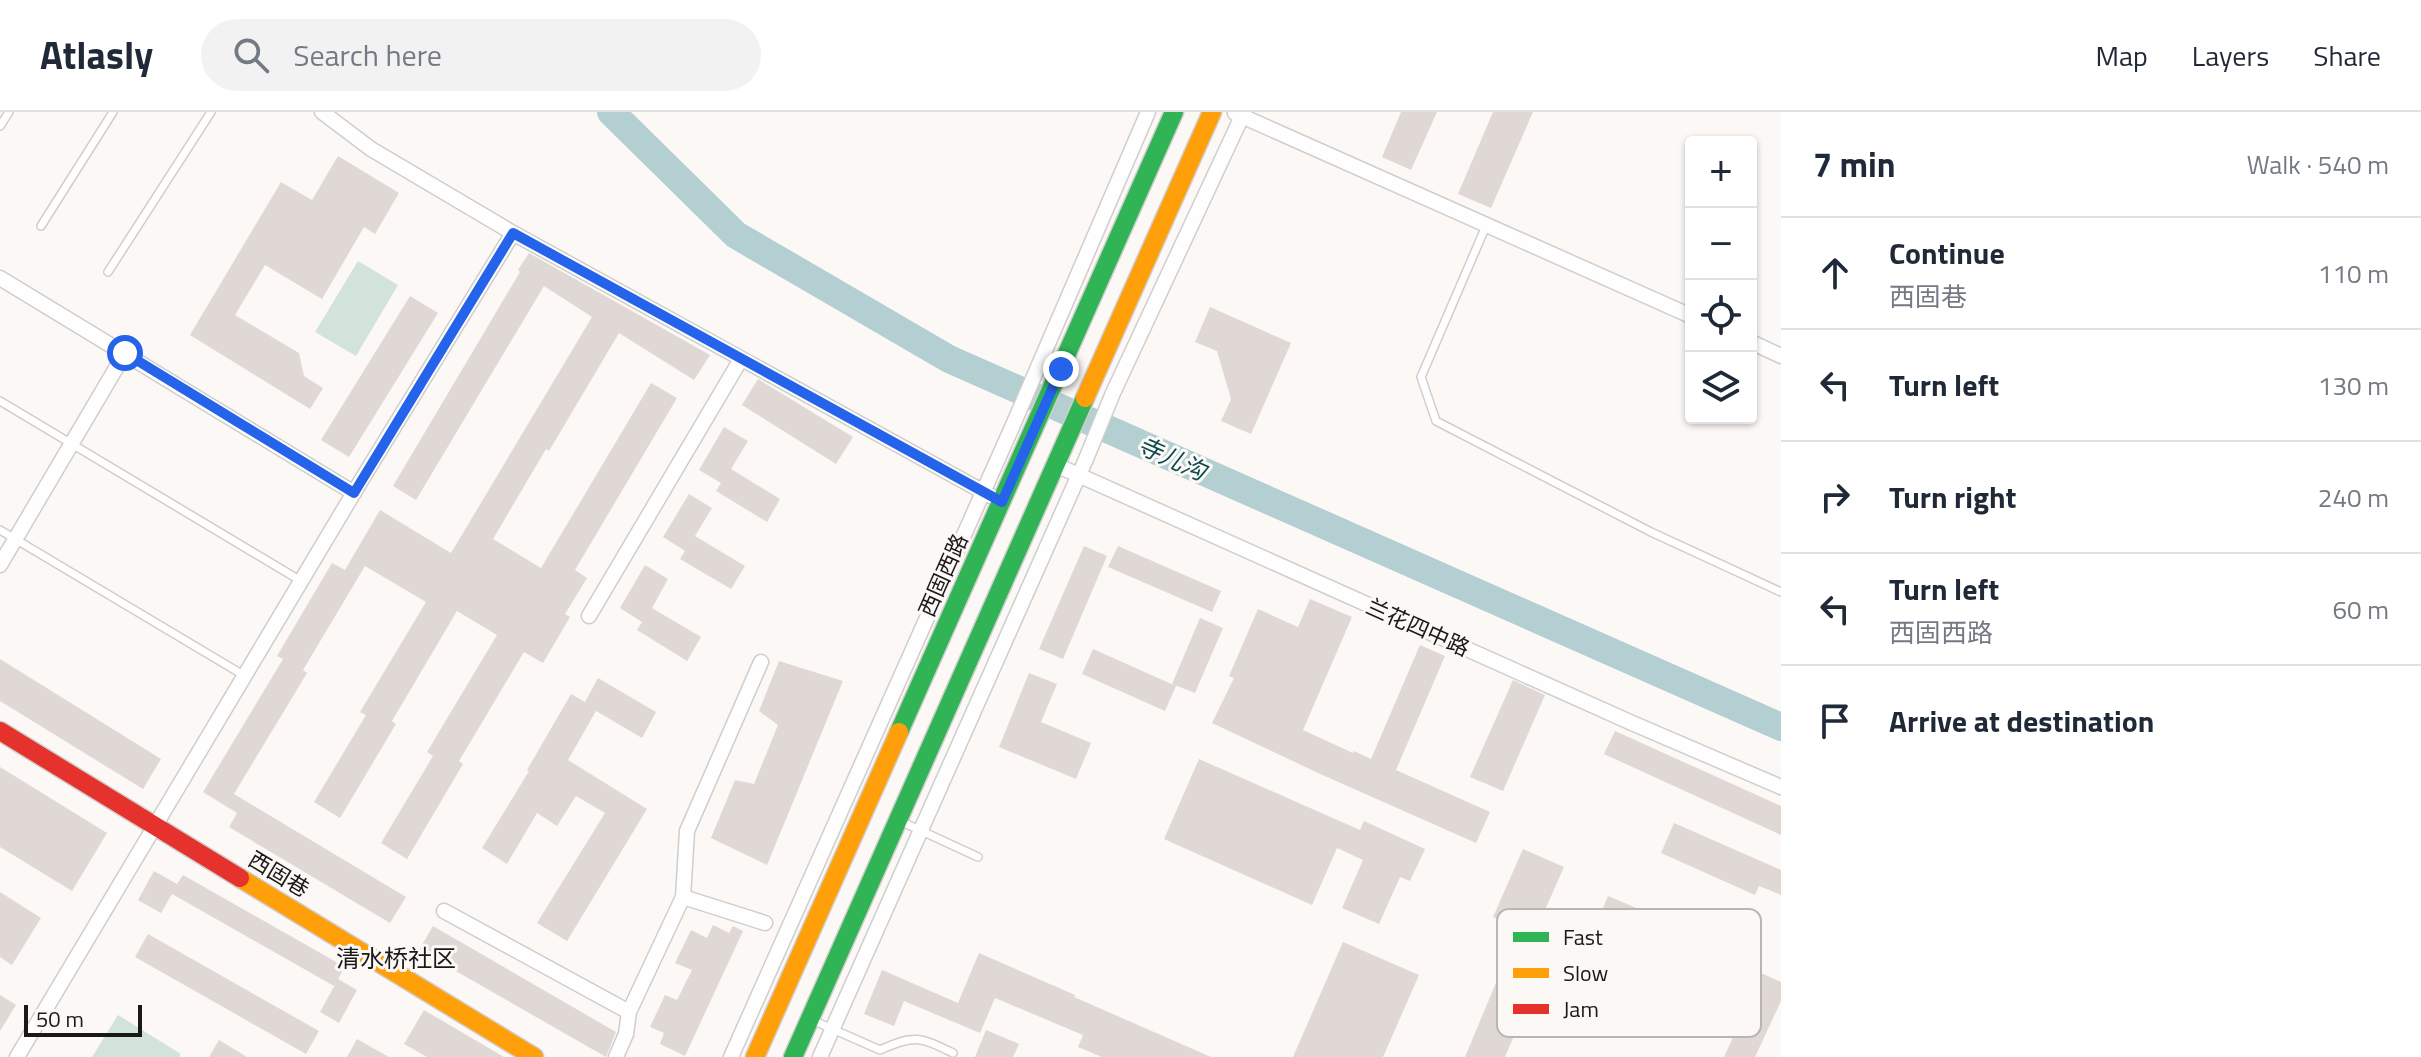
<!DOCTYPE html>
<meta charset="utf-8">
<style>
:root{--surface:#fff;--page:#f2f2f3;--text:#1f2937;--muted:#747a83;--line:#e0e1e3}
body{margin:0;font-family:"Titillium Web","Noto Sans SC",sans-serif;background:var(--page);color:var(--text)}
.controls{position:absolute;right:24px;top:24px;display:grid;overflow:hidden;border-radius:8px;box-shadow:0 2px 6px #0004}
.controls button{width:72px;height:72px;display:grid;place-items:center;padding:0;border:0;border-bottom:2px solid var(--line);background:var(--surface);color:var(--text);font:40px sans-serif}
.scale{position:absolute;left:24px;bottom:20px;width:118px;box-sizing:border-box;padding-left:8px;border:4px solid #1a1918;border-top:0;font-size:22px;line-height:28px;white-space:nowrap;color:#1a1918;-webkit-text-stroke:6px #fcf8f5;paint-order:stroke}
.stop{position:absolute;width:24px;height:24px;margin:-18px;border:6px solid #2563eb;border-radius:50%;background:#fff}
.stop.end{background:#2563eb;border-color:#fff;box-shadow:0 2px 8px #0008}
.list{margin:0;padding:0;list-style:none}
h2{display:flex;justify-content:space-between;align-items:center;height:104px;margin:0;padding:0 32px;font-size:34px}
h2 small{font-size:26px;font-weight:400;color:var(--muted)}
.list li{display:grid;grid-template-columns:52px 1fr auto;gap:24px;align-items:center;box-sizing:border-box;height:112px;padding:0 32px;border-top:2px solid var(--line)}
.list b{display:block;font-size:30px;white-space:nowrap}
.list p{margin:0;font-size:26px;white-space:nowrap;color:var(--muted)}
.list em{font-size:26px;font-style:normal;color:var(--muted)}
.icon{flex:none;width:44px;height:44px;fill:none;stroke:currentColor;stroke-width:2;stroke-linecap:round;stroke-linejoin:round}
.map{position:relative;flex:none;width:1781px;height:945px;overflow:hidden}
header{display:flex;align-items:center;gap:48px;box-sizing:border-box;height:112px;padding:0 40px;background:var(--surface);border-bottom:2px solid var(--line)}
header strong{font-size:38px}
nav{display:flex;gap:44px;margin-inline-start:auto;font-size:28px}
.search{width:560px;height:72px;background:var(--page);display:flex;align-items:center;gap:20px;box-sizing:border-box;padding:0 28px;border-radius:44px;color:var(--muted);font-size:30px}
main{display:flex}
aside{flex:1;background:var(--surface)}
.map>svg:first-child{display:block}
.green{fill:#d2e4d9}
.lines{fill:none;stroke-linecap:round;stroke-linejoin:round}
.river{stroke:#b3cfd2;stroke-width:28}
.building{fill:#e0d8d5}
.lane-casing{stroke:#d0cecd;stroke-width:10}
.street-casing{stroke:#d0cecd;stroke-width:17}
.fast-casing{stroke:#d0cecd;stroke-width:21}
.slow-casing{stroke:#d0cecd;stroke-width:21}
.jam-casing{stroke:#d0cecd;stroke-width:21}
.lane{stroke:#fefefe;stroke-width:7}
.street{stroke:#fefefe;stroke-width:14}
.fast{stroke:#30b455;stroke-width:18}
.slow{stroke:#ff9f0a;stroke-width:18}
.jam{stroke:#e5322d;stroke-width:18}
.route{stroke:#2563eb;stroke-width:10}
.labels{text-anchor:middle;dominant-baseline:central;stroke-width:6;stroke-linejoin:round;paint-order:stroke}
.street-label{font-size:22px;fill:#1a1918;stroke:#fcf8f5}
.water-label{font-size:24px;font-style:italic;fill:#0a4a50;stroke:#fcf8f5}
.neighbourhood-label{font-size:24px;fill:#1a1918;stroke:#fcf8f5}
.key{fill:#fcf8f5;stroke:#b8b5b3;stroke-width:2}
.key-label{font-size:22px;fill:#1a1918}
</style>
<header>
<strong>Atlasly</strong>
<div class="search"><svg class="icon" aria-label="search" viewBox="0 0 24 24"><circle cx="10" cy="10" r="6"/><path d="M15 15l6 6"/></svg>Search here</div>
<nav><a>Map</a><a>Layers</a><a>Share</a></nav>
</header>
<main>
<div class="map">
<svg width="1781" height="945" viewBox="0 0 1781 945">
<rect width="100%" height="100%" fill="#fbf8f6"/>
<!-- green -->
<path class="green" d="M358,149L398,173L356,244L315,220Z
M118,903L181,942L179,945H92Z"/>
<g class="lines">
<!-- river -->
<path class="river" d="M611,0L736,123L949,247L1781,615"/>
</g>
<!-- building -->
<path class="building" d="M1401,0H1437L1411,58L1382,45Z
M1493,0H1533L1491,96L1458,82Z
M338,44L399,81L375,122L364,115L322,187L265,153L235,203L299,241L304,264L323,276L310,297L190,223L281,70L312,88Z
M529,141L710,243L694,268L619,221L549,339L546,337L493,427L541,456L651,271L677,286L575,458L587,466L565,502L570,505L543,551L524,540L459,649L463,652L407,747L381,731L433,644L427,640L497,523L457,499L392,609L396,612L340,706L314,690L366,603L360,600L426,490L365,454L303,558L307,561L234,682L406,785L390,811L229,715L237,701L203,680L283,547L277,544L332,451L345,458L380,398L451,441L592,205L544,174L416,388L393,374L520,160L518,158Z
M410,184L438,201L349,345L321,328Z
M1210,195L1291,231L1251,322L1221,309L1231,287L1217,239L1195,230Z
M758,267L853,325L836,352L742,293Z
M724,315L748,329L731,357L780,387L767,410L716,379L721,371L699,358Z
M689,382L712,396L695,424L745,454L731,477L680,447L685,439L663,425Z
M1084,434L1107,444L1063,547L1039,537Z
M1118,434L1221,479L1212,500L1108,455Z
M645,453L668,467L652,496L701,525L687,549L637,518L642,510L620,496Z
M1310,487L1352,505L1303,618L1353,641L1354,639L1371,647L1420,533L1445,544L1396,658L1490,700L1476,731L1318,661L1212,611L1234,566L1229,564L1258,497L1298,515Z
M1200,506L1223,516L1195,581L1172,572Z
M1093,537L1176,574L1165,599L1082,562Z
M0,547L161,647L143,677L0,589Z
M779,549L843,569L767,753L711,726L735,668L754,672L778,613L759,599Z
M1029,561L1057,572L1041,610L1091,631L1076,667L999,635Z
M598,566L656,600L642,626L596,599L568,648L647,697L567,829L537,811L605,701L576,684L557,714L537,701L507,752L482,736L529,659L527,658L571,582L585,590Z
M1513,568L1545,583L1503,679L1470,665Z
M1615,619L1781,694V723L1604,642Z
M1199,647L1360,718L1364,709L1425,737L1410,769L1400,765L1379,812L1342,796L1363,748L1337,736L1312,793L1164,727Z
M0,655L107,721L72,779L0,735Z
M1674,711L1781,758V783L1759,774L1755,783L1661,741Z
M1523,737L1564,755L1534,823L1493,805Z
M154,759L177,772L183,763L345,855L338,867L357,878L339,911L320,900L336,871L334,874L172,782L161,801L138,788Z
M0,780L41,806L12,853L0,845Z
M1608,784L1639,797L1632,812L1689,837L1701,810L1731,822L1706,878L1620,840L1612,860L1582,847Z
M713,813L729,821L733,814L743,819L685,944L660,932L664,921L650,915L665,883L677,888L692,858L675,851L691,818L707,826Z
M433,814L616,920L606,945L419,838Z
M148,822L319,919L306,942L135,845Z
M1343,830L1419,863L1383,945H1293Z
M979,841L1075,883L1074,885L1211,945H1102L1078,935L1083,923L995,886L980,921L904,889L894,914L864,902L882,858L958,891Z
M1752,857L1781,870V889L1755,945H1724L1743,903L1733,899Z
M1498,866L1532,881L1505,945H1465Z
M0,883L16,893L0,919Z
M424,898L504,945H427L404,932Z
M986,918L1019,932L1013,945H975Z
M357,927L389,945H347Z
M219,928L247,945H209Z"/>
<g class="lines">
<defs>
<path id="lane" d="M0,14L9,0
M41,114L113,0
M1486,114L1421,265L1436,309L1651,420L1781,480
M108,160L211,0
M0,289L301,469
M0,418L245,564
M900,709L978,745
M812,908L880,938C915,922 920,925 953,941"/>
<path id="street" d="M322,0L371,37L513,121L991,384
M1235,1L1691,204
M0,166L354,381
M1751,230L1781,244
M1056,353L1632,611L1781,675
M0,453L125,241
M589,504L741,247
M761,550L687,719L683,785L765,811
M444,799L629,900L683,785
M17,945L359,372L513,121
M616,945L626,922L629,900
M731,945L1013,313L1148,0
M820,945L1086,347L1113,281L1244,0"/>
<path id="fast" d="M899,620L1174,0
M793,945L1085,286"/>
<path id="slow" d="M1085,286L1212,0
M240,766L534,945
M755,945L899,620"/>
<path id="jam" d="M0,619L240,766"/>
</defs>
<!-- lane casing -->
<use href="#lane" class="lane-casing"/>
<!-- street casing -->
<use href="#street" class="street-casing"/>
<!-- fast casing -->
<use href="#fast" class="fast-casing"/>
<!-- slow casing -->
<use href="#slow" class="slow-casing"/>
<!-- jam casing -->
<use href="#jam" class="jam-casing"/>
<!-- lane -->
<use href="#lane" class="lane"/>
<!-- street -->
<use href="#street" class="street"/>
<!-- fast -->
<use href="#fast" class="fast"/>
<!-- slow -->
<use href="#slow" class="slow"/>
<!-- jam -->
<use href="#jam" class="jam"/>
</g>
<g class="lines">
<!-- route -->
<path class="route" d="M125,241L354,381L513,121L1002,390L1061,257"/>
</g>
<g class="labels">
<!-- street labels -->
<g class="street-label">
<text transform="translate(943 463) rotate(-66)">西固西路</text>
<text transform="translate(1418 515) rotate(24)">兰花四中路</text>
<text transform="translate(279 762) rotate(31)">西固巷</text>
</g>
<!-- water labels -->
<g class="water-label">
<text transform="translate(1172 346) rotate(24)">寺儿沟</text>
</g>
<!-- neighbourhood labels -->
<g class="neighbourhood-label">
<text x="396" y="846">清水桥社区</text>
</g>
</g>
<!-- legend -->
<rect x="1497" y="797" width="264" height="128" rx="12" class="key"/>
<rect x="1513" y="820" width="36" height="10" fill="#30b455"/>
<rect x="1513" y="856" width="36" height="10" fill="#ff9f0a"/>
<rect x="1513" y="892" width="36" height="10" fill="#e5322d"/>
<g class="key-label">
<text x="1563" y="833">Fast</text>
<text x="1563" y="869">Slow</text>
<text x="1563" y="905">Jam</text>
</g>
</svg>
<div class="controls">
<button>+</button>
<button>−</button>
<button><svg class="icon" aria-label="locate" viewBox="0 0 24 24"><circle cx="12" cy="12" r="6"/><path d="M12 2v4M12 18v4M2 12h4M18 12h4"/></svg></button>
<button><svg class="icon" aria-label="layers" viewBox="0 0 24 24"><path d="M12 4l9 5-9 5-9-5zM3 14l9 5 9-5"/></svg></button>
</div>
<div class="scale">50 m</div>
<div class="stop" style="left:125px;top:241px"></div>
<div class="stop end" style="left:1061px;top:257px"></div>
</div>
<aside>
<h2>7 min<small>Walk · 540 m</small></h2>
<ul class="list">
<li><svg class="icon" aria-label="ahead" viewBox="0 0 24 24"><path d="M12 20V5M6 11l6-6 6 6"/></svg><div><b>Continue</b><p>西固巷</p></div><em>110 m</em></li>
<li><svg class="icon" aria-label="left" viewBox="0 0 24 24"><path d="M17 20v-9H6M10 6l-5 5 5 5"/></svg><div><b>Turn left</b></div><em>130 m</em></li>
<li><svg class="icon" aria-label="right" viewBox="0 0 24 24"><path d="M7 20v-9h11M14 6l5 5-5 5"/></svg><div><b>Turn right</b></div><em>240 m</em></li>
<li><svg class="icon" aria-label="left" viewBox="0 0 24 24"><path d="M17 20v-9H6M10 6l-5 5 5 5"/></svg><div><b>Turn left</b><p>西固西路</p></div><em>60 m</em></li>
<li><svg class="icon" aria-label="arrive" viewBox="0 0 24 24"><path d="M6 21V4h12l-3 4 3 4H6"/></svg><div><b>Arrive at destination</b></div></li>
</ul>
</aside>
</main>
